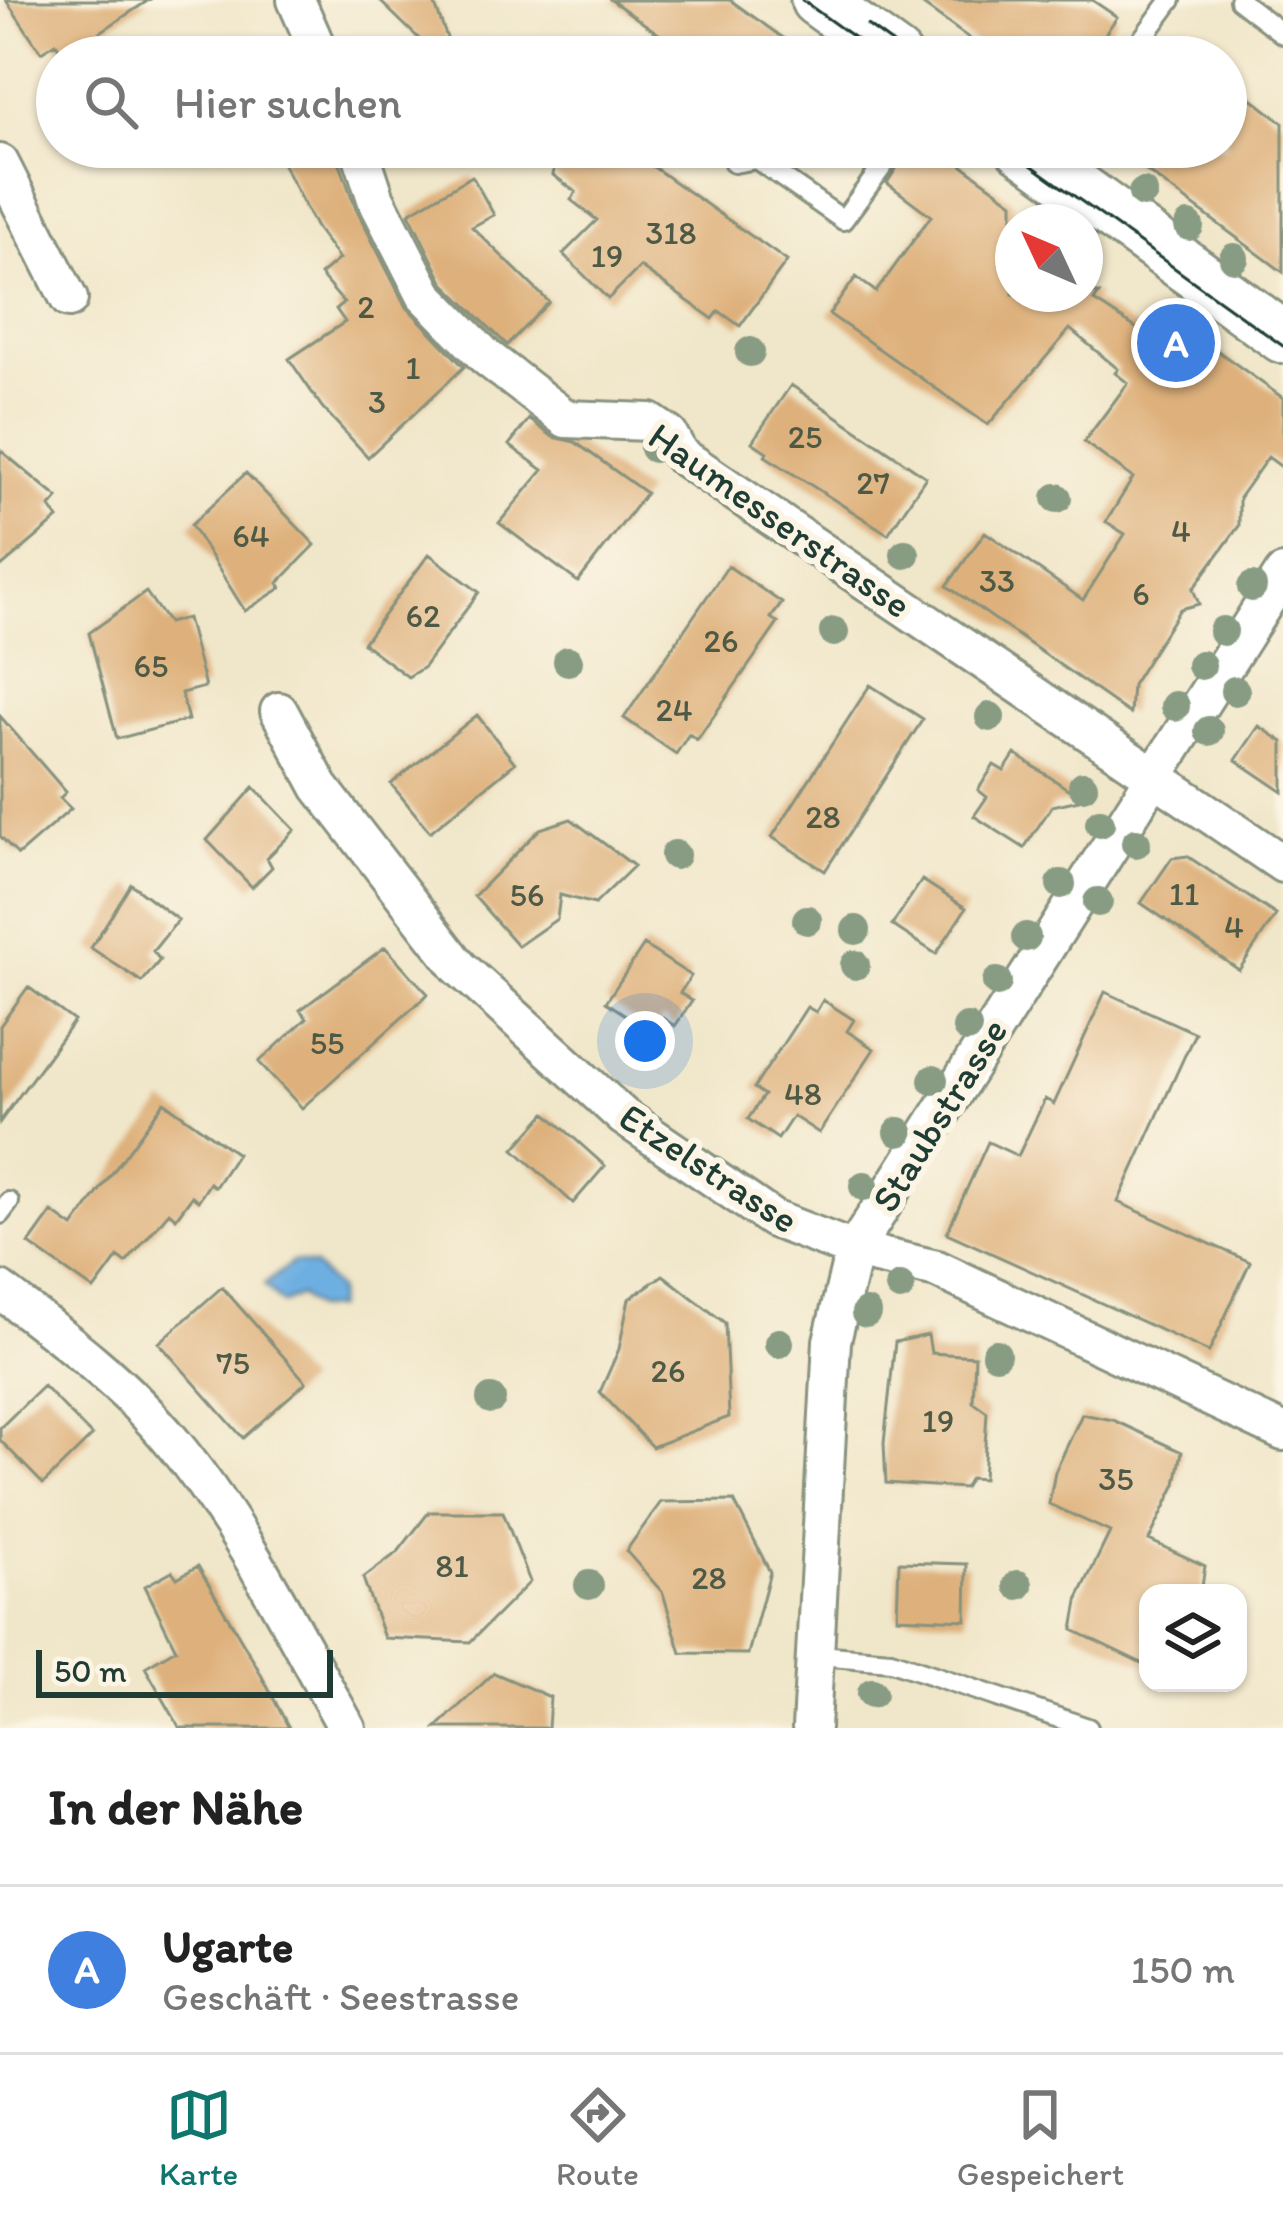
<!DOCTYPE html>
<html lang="de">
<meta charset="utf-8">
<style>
:root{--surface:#fff;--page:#f2f2f2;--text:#222;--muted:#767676;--line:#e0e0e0;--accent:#0f766e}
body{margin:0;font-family:Itim,sans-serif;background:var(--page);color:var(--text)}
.controls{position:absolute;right:36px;bottom:36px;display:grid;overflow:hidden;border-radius:24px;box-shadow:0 3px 9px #0004}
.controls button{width:108px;height:108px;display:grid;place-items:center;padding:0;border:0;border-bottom:3px solid var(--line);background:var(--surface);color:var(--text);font:60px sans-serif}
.compass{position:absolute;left:995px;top:204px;width:108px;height:108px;border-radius:50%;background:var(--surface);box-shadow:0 3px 9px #0004;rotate:314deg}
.scale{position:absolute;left:36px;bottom:30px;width:297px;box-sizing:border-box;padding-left:12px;border:6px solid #1f3d34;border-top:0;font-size:33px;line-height:42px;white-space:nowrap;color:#1f3d34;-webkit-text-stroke:9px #fcf5e5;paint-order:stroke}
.you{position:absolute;left:645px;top:1041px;width:42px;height:42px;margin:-30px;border:9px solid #fff;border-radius:50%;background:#1a73e8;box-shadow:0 0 0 18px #1a73e833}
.badge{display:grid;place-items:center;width:78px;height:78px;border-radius:50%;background:var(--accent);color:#fff;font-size:39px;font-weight:700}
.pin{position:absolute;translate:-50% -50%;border:6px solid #fff;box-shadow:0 3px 12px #0006}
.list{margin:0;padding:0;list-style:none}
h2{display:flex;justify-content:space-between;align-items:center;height:156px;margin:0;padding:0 48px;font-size:51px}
h2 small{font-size:39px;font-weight:400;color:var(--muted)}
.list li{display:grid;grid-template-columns:78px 1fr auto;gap:36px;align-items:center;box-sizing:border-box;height:168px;padding:0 48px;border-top:3px solid var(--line)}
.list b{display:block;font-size:45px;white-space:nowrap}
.list p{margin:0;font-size:39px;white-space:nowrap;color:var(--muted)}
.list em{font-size:39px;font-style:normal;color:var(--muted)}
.icon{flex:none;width:66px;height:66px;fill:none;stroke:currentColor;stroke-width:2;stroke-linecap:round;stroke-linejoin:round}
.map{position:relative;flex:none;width:1283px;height:1728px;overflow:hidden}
.search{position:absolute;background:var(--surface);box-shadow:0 3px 9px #0004;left:36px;right:36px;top:36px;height:132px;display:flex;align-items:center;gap:30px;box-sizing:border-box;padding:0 42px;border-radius:66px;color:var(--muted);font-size:45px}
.sheet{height:324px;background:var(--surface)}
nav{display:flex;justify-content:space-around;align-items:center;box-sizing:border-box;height:168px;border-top:3px solid var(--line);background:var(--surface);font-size:33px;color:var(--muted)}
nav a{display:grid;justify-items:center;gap:6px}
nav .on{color:var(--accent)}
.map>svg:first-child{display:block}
.water{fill:#6eafe2;stroke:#46768b;stroke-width:3}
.building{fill:#deb17c}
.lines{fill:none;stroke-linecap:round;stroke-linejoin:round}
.lane-casing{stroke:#88927e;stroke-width:24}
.street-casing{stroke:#88927e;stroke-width:42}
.secondary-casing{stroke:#88927e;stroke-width:57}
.lane{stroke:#fff;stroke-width:18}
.street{stroke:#fff;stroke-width:36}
.secondary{stroke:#fff;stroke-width:51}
.tram{stroke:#1f3d34;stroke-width:3}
.tree{fill:#889c83}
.labels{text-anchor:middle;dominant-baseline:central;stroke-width:12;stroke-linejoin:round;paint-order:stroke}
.number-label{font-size:33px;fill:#4f5a46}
.street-label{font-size:39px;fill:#1f3d34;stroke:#fcf5e5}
</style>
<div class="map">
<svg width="1283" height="1728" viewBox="0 0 1283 1728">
<rect width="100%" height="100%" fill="#fcf5e5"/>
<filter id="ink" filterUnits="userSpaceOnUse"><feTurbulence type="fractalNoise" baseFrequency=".00833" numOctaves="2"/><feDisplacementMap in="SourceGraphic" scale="24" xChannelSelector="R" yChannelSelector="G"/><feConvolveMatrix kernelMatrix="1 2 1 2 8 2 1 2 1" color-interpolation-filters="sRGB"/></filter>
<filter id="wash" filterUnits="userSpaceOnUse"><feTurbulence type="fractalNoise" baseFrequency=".004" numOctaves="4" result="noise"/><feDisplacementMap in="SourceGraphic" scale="48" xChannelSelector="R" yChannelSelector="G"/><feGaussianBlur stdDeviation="2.7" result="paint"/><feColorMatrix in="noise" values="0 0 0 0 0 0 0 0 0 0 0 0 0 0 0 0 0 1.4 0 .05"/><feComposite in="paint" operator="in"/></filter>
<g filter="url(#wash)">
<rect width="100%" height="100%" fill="#f0e6c9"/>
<!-- water -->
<path class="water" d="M293,1262L314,1266L337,1290L335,1308L315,1309L299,1295L282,1304L264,1285Z"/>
<g id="blocks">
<!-- building -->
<path class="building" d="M6,0H149L64,56L56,43L41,52Z
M379,0H433L454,57H438Z
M611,0H730L810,57H691Z
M916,0H1092L1117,17L1099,43L1092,38L1077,57H995Z
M1226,78L1283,123V272L1114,147H1226Z
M274,147H334L356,209L405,305L464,367L368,457L322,407L289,359L345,322L336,309L344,303L320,275L339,259L316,228Z
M531,147H625L787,261L740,326L719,311L713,319L640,267L608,299L563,254L597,220L571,200L576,192L553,175L554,169Z
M910,147H937L1013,202V294H1099L1094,301L1144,333L1161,310L1283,398V468L1268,457L1239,498V526L1193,589L1199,604L1180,609L1132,685L1130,714L947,586L985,532L1083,600L1125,534L1106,522L1133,478L1084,442L1128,383L1115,373L1118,369L1070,329L988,425L829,314L856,277L876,292L931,216L887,183Z
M472,176L494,215L472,227L549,302L507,345L443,282L409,213Z
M791,385L926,477L888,534L765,456L767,452L752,442Z
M529,419L553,437L575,442L646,493L578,582L499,523L543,470L509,445Z
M0,450L58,498L50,507L58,519L0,568Z
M246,473L315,545L278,583L281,588L245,611L191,525Z
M429,554L479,592L424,667L408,677L363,643Z
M728,566L782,603L771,618L778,623L697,740L689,734L676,754L624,718Z
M146,592L168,623L187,618L205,687L181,693L188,720L117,739L89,633Z
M870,685L923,719L825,871L772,837Z
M477,715L515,763L430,832L391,784Z
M0,716L66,792L60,798L71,809L18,855L0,836Z
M1259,726L1283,742V792L1236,760Z
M1015,754L1083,799L1052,806L1024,848L974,816L987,797L978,790L994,765L1004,771Z
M254,787L295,830L267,858L272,867L252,887L207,840Z
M571,819L634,866L595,904L560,895L557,919L518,946L474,896L540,829Z
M1187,856L1276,915L1239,970L1141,903L1172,858Z
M922,880L966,908L936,954L892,925Z
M131,884L178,920L153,951L160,960L142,982L91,948Z
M644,945L691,976L680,993L692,1001L675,1026L663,1018L653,1033L606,1002Z
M385,947L428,994L302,1108L259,1062L307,1018L300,1010Z
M28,987L74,1021L0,1122V1026Z
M1105,992L1195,1033L1118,1202L1250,1262L1209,1352L947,1233L988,1142L1018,1156L1045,1099L1054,1104Z
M823,1000L854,1020L847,1031L874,1049L819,1133L793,1116L778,1139L748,1119L764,1095L754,1088L807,1007L816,1012Z
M164,1102L237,1154L215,1187L210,1183L198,1201L192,1196L176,1218L169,1212L126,1263L118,1257L94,1290L29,1244L52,1212L73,1227Z
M546,1113L605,1166L573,1203L514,1149Z
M663,1275L725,1323L729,1417L652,1447L600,1392L619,1349L629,1299Z
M222,1287L306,1382L243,1438L159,1343Z
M928,1335L931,1353L975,1356L973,1402L987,1412L983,1479L970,1478L964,1488L886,1483L884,1443L895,1342Z
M43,1386L92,1436L43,1484L0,1440V1428Z
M1082,1414L1113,1420L1182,1452L1176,1484L1149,1540L1205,1566L1201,1593H1148V1666L1073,1630L1079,1596L1110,1532L1049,1504L1055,1472Z
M734,1501L770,1572L748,1654L681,1653L663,1593L626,1551L661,1502Z
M429,1512H503L530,1582L470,1642L384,1638L363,1578L398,1552Z
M899,1562L967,1564L966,1620L897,1617Z
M198,1566L257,1667L289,1728H180L145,1667L176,1649L145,1586L172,1571L177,1578Z
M494,1673L550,1697L548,1728H436Z"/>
</g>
</g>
<g filter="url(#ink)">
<use href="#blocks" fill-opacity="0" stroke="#88927e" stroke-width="3"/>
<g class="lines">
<defs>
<path id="lane" d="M1239,0L1283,34
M1129,57L1171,0
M734,163L756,159L843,220L897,147
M0,1214L9,1202
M819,1655L891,1661L1088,1728"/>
<path id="street" d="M296,0L321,57
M359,147L376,199L425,295L486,357L566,419L650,422L669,435L680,455L1283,864
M0,163L69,299
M279,711L320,787L459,967L624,1117L773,1219L854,1250L937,1269L1283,1432
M0,1290C61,1336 124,1383 173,1443C244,1529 293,1632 347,1728
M811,1728L832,1341L854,1250L1283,574"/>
<path id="secondary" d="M817,0L896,57
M1021,147L1283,337"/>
</defs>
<!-- lane casing -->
<use href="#lane" class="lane-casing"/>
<!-- street casing -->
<use href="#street" class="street-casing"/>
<!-- secondary casing -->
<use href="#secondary" class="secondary-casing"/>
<!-- lane -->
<use href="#lane" class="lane"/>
<!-- street -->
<use href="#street" class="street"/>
<!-- secondary -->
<use href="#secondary" class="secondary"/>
<!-- tram -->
<path class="tram" d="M802,0L881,57
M867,25L911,57
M1006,147L1283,346"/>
</g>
<!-- trees -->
<g class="tree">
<circle cx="1143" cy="193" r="15"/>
<circle cx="1189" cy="226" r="15"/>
<circle cx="1234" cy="258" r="15"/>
<circle cx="750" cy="352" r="15"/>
<circle cx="654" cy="448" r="15"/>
<circle cx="1057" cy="498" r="15"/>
<circle cx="905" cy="554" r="15"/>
<circle cx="1252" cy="587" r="15"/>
<circle cx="1223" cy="631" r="15"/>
<circle cx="834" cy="632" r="15"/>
<circle cx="568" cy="661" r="15"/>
<circle cx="1201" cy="665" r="15"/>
<circle cx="1235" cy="691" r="15"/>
<circle cx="1175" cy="706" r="15"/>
<circle cx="990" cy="717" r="15"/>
<circle cx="1209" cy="731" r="15"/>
<circle cx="1083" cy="786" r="15"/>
<circle cx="1100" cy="823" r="15"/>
<circle cx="1136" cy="843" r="15"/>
<circle cx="675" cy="855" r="15"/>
<circle cx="1061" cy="884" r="15"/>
<circle cx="1098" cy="902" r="15"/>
<circle cx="807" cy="920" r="15"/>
<circle cx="856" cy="930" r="15"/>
<circle cx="1026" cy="937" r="15"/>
<circle cx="855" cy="965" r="15"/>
<circle cx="997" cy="982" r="15"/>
<circle cx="967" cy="1028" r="15"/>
<circle cx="933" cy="1080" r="15"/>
<circle cx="899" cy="1132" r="15"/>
<circle cx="864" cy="1186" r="15"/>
<circle cx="900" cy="1287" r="15"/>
<circle cx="866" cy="1313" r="15"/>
<circle cx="779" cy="1343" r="15"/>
<circle cx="996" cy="1354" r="15"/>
<circle cx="491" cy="1399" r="15"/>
<circle cx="589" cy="1585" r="15"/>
<circle cx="1018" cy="1585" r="15"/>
<circle cx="872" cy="1693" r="15"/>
</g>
</g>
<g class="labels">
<!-- number labels -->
<g class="number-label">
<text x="671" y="232">318</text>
<text x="607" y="255">19</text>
<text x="366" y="306">2</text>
<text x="413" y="367">1</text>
<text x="377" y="401">3</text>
<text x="805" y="436">25</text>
<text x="873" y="482">27</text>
<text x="1181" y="530">4</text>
<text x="251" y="535">64</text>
<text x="997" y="580">33</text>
<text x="1141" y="593">6</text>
<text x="423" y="615">62</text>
<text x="721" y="640">26</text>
<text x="151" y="665">65</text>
<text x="674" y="709">24</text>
<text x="823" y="816">28</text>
<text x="1184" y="893">11</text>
<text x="527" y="894">56</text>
<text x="1234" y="926">4</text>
<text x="327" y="1042">55</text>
<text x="803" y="1093">48</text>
<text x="233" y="1362">75</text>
<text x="668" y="1370">26</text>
<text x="938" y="1420">19</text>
<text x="1116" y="1478">35</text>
<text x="452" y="1565">81</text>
<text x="709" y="1577">28</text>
</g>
<!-- street labels -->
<g class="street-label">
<text transform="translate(780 520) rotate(35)">Haumesserstrasse</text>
<text transform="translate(939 1115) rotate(-58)">Staubstrasse</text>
<text transform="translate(709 1168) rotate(33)">Etzelstrasse</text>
</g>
</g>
</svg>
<div class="controls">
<button><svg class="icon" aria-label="layers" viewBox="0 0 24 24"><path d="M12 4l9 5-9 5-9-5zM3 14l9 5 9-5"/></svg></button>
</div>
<svg class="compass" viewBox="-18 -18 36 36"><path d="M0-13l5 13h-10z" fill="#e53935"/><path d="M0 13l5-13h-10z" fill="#767676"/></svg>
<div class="scale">50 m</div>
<div class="you"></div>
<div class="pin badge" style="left:1176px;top:343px;background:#3f7fe0">A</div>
<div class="search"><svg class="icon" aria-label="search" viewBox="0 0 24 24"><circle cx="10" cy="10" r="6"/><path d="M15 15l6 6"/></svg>Hier suchen</div>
</div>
<section class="sheet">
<h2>In der Nähe<small></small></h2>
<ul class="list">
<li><span class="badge" style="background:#3f7fe0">A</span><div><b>Ugarte</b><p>Geschäft · Seestrasse</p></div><em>150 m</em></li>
</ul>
</section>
<nav>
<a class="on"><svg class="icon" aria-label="map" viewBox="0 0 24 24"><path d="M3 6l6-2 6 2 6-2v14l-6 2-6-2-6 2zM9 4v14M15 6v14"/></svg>Karte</a>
<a><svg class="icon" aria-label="directions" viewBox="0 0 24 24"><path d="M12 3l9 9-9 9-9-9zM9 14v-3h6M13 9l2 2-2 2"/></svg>Route</a>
<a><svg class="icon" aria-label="saved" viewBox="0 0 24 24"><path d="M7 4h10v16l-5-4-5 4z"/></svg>Gespeichert</a>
</nav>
